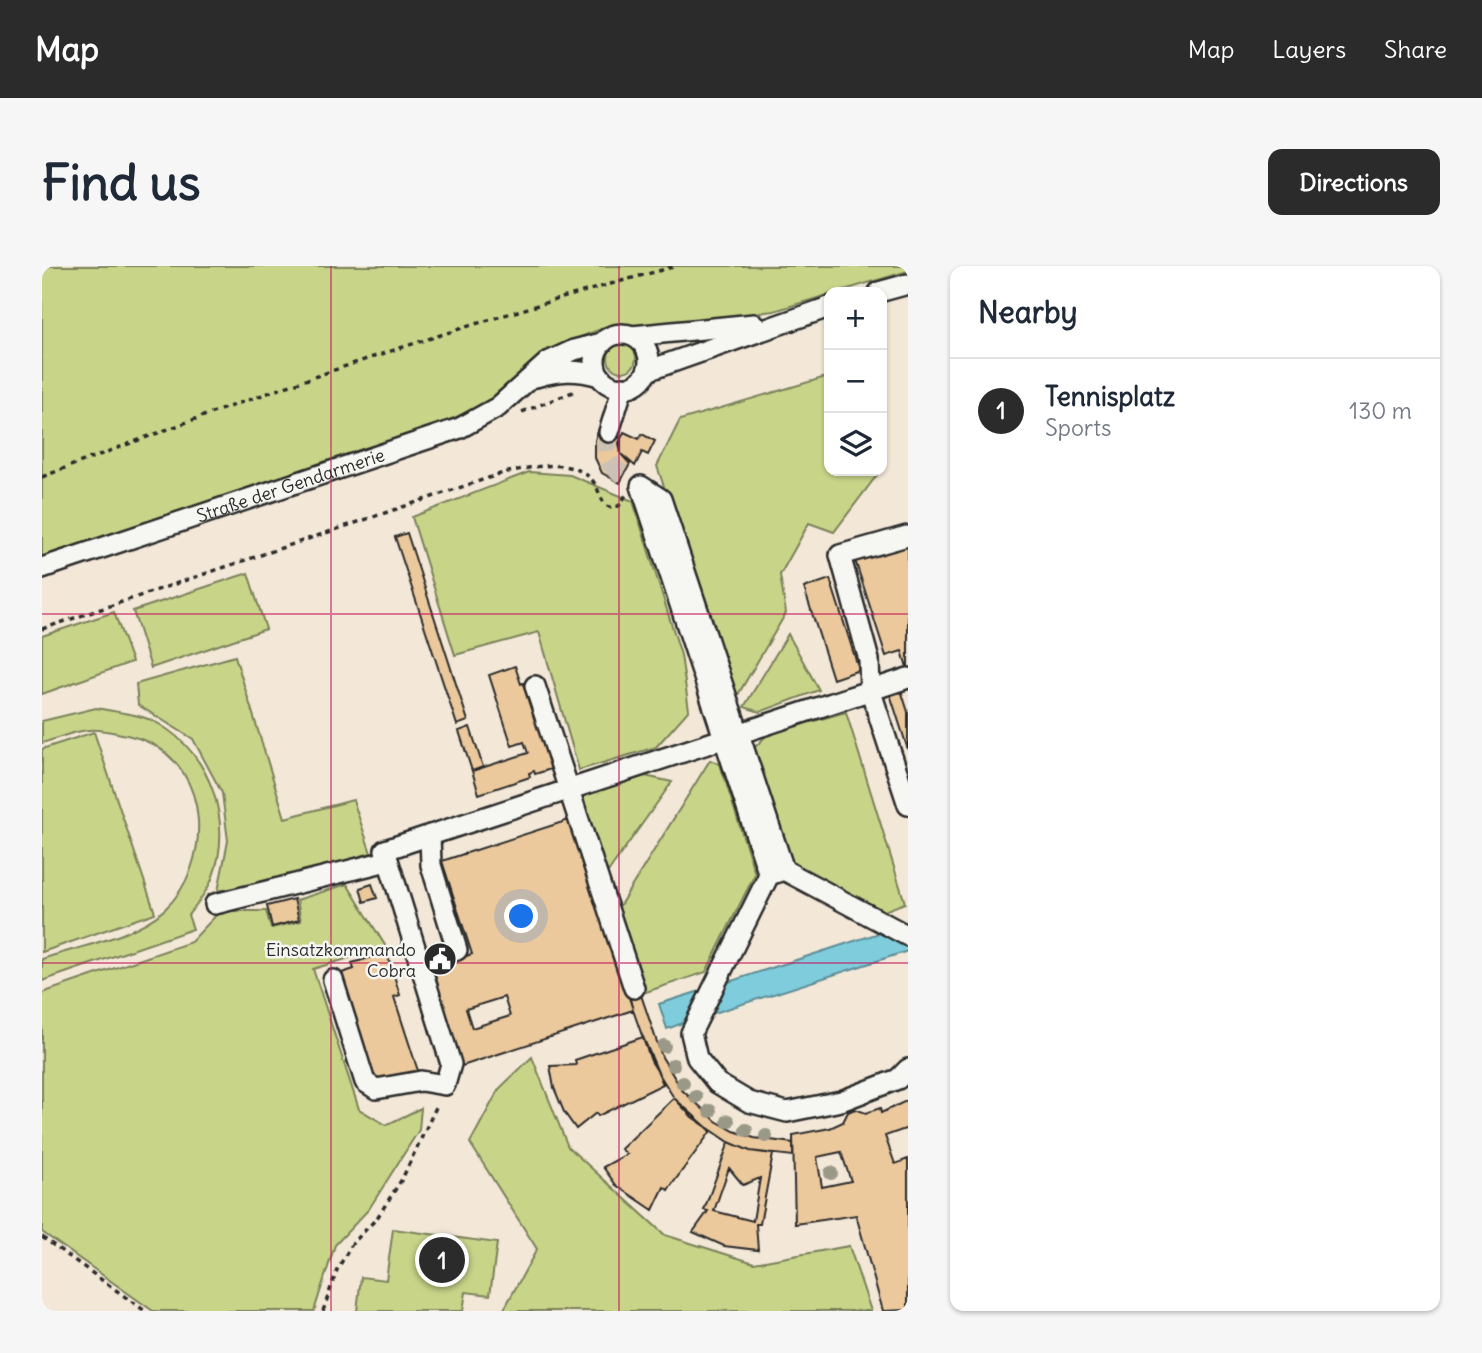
<!DOCTYPE html>
<meta charset="utf-8">
<style>
:root{--surface:#fff;--page:#f6f6f7;--text:#1f2937;--muted:#747a83;--line:#e0e1e3;--accent:#2b2b2b}
body{margin:0;font-family:Delius,sans-serif;background:var(--page);color:var(--text)}
.controls{position:absolute;right:21px;top:21px;display:grid;overflow:hidden;border-radius:14px;box-shadow:0 2px 5px #0004}
.controls button{width:63px;height:63px;display:grid;place-items:center;padding:0;border:0;border-bottom:2px solid var(--line);background:var(--surface);color:var(--text);font:35px sans-serif}
.you{position:absolute;left:480px;top:651px;width:24px;height:24px;margin:-18px;border:5px solid #fff;border-radius:50%;background:#1a73e8;box-shadow:0 0 0 10px #1a73e833}
.badge{display:grid;place-items:center;width:46px;height:46px;border-radius:50%;background:var(--accent);color:#fff;font-size:23px;font-weight:700}
.pin{position:absolute;translate:-50% -50%;border:4px solid #fff;box-shadow:0 2px 7px #0006}
.list{margin:0;padding:0;list-style:none}
h2{display:flex;justify-content:space-between;align-items:center;height:91px;margin:0;padding:0 28px;font-size:30px}
h2 small{font-size:23px;font-weight:400;color:var(--muted)}
.list li{display:grid;grid-template-columns:46px 1fr auto;gap:21px;align-items:center;box-sizing:border-box;height:105px;padding:0 28px;border-top:2px solid var(--line)}
.list b{display:block;font-size:26px;white-space:nowrap}
.list p{margin:0;font-size:23px;white-space:nowrap;color:var(--muted)}
.list em{font-size:23px;font-style:normal;color:var(--muted)}
.icon{flex:none;width:38px;height:38px;fill:none;stroke:currentColor;stroke-width:2;stroke-linecap:round;stroke-linejoin:round}
.map{position:relative;flex:none;width:866px;height:1045px;overflow:hidden;border-radius:14px}
header{display:flex;align-items:center;gap:42px;box-sizing:border-box;height:98px;padding:0 35px;background:var(--accent);color:#fff}
header strong{font-size:33px}
nav{display:flex;gap:38px;margin-inline-start:auto;font-size:24px}
.intro{display:flex;align-items:center;justify-content:space-between;box-sizing:border-box;height:168px;padding:0 42px}
h1{margin:0;font-size:49px}
.button{padding:18px 32px;border-radius:14px;background:var(--accent);color:#fff;font-size:24px;font-weight:700}
main{display:flex;gap:42px;padding:0 42px}
aside{flex:1;background:var(--surface);border-radius:14px;box-shadow:0 2px 5px #0004}
.map>svg:first-child{display:block}
.green{fill:#c8d589;stroke:#7a805a;stroke-width:2}
.water{fill:#7eccdc;stroke:#5d8c95;stroke-width:2}
.building{fill:#ecc99d;stroke:#2b2b2b;stroke-width:2;fill-rule:evenodd}
.lines{fill:none;stroke-linecap:round;stroke-linejoin:round}
.minor-tunnel{stroke:#cbc2b5;stroke-width:19;stroke-dasharray:19 10;stroke-linecap:butt}
.minor-casing{stroke:#2b2b2b;stroke-width:24}
.path{stroke:#2b2b2b;stroke-width:3.5;stroke-dasharray:5 5;stroke-linecap:butt}
.minor{stroke:#f6f6f2;stroke-width:19}
.tree{fill:#9a9886}
.grid{fill:none;stroke:#c2185b;stroke-width:2;stroke-opacity:0.55}
.labels{text-anchor:middle;dominant-baseline:central;stroke-width:5;stroke-linejoin:round;paint-order:stroke}
.street-label{font-size:18px;fill:#2b2b2b;stroke:#f6f6f2}
.poi-label{font-size:18px;fill:#2b2b2b;stroke:#f6f6f2;text-anchor:end}
</style>
<header>
<strong>Map</strong>
<nav><a>Map</a><a>Layers</a><a>Share</a></nav>
</header>
<div class="intro"><h1>Find us</h1><a class="button">Directions</a></div>
<main>
<div class="map">
<svg width="866" height="1045" viewBox="0 0 866 1045">
<rect width="100%" height="100%" fill="#f3e8d8"/>
<filter id="ink" filterUnits="userSpaceOnUse"><feTurbulence type="fractalNoise" baseFrequency=".0143" numOctaves="2"/><feDisplacementMap in="SourceGraphic" scale="14" xChannelSelector="R" yChannelSelector="G"/><feConvolveMatrix kernelMatrix="1 2 1 2 8 2 1 2 1" color-interpolation-filters="sRGB"/></filter>
<g filter="url(#ink)">
<!-- green -->
<path class="green" d="M0,0H866V5L732,45L602,60L569,59L502,85L446,136L408,154L0,293Z
M566 92a14 14 0 1 1 28 0a14 14 0 1 1-28 0Z
M787,110V205H834L835,209L792,266L767,257L738,309L744,347L694,432L615,200L638,154Z
M487,206L528,209L591,235L639,389L647,444L614,481L537,504L497,366L413,389L370,251Z
M206,307L224,363L109,402L91,345Z
M72,346L90,396L0,428V370Z
M746,368L777,424L718,446L702,441Z
M193,390L243,552L311,534L329,587L260,608L176,625L186,575L180,527L151,473L96,439L94,418Z
M54,442C75,446 99,448 117,458C169,488 192,557 170,613C165,626 154,639 146,649L151,663L0,715V693C36,681 95,670 123,643C170,599 170,504 104,475C89,469 72,466 57,464C39,462 17,472 0,477V455Z
M804,446L863,637L842,645L748,597L710,484L726,468Z
M52,466L113,647L0,686V483Z
M668,494L678,498L713,608L664,706L601,727L575,644Z
M603,510L630,516L563,610L537,531Z
M305,618L344,681L271,703L317,843L344,859L379,842L377,864L327,943L293,979L272,1045H111L0,966V727L149,676L178,645H224L229,662L259,655L255,634Z
M490,791L526,881L623,969L712,997L807,980L829,1045H461L495,983L428,877L457,823Z
M351,963L455,977L448,1029L424,1026L421,1045H315L319,1011L344,1014Z"/>
<!-- water -->
<path class="water" d="M840,666L866,679V685L663,750L680,718Z
M658,725L641,757L625,763L617,738Z"/>
<!-- building -->
<path class="building" d="M557,162L579,172V188L588,198L578,217L560,207L553,192V174Z
M582,166L597,173L600,168L613,175L606,189L600,186L593,200L579,188L577,177Z
M365,267L426,455L415,459L353,271Z
M866,278V400L865,401L860,385L844,390L813,294Z
M788,313L817,404L791,413L762,322Z
M473,400L479,418L484,416L512,502L493,508L492,505L487,507L488,511L437,528L430,505L486,487L482,476L470,480L447,409Z
M859,424L866,446V484L848,428Z
M428,461L441,501L430,505L417,465Z
M530,553L591,744L420,800L388,702L430,688L400,595ZM462,731L468,750L430,762L424,743Z
M330,618L335,632L322,636L318,622Z
M252,633L257,654L230,661L225,640Z
M345,687L358,729L352,731L376,805L334,818L300,707L312,703L310,697Z
M599,729L620,791L640,824L674,855L692,865L712,872L751,877V890L708,885L687,876L650,851L632,832L609,795L591,744L588,733Z
M601,771L621,818L556,850L554,847L534,863L522,846L512,822L508,800L534,799L533,794Z
M632,832L669,865L626,924L622,921L611,944L574,919L561,901L585,888L579,883Z
M866,834V862L843,870L853,898L866,893V1044L841,1045L814,949L753,958L751,869L788,862L801,856L806,846L813,843L824,847L838,842L839,847ZM799,886L809,915L780,921L775,891Z
M687,876L708,885L731,888L718,958H714L716,984L682,980L651,966L666,945L662,944ZM687,902L701,919L718,912L711,955L672,945Z"/>
<g class="lines">
<!-- minor-tunnel -->
<path class="minor-tunnel" d="M567,166C562,185 565,200 582,209"/>
<defs>
<g id="minor">
<path d="M837,26L866,18"/>
<circle cx="580" cy="95" r="27"/>
<path d="M590,70L712,58"/>
<path d="M605,105L787,41"/>
<path d="M494,111C517,104 534,103 558,110"/>
<path d="M567,166L581,121"/>
<path d="M865,270L798,289L827,394L828,423L866,539"/>
<path id="s1" d="M0,302L418,162L456,141L506,96L532,84L560,77"/>
<path d="M493,420L592,722"/>
<path d="M727,609L599,220L619,233L742,604"/>
<path d="M173,638L345,595"/>
<path d="M866,670L742,604L727,609L649,767L655,792L675,817L707,836L745,846L799,835L856,813L866,803"/>
<path d="M377,695L415,684L389,599L388,569"/>
<path d="M291,714L323,816L334,823L379,815L403,819L409,798L343,584L866,412"/>
</g>
</defs>
<!-- minor casing -->
<use href="#minor" class="minor-casing"/>
<!-- path -->
<path class="path" d="M480,146L531,126
M0,211C208,130 419,57 635,0
M0,363L461,207C487,202 529,190 550,214C558,223 557,235 567,241L577,240L584,229
M0,971L103,1045
M281,1045L295,1004L310,978L335,952L360,913L396,837"/>
<!-- minor -->
<use href="#minor" class="minor"/>
</g>
<!-- trees -->
<g class="tree">
<circle cx="622" cy="780" r="7"/>
<circle cx="631" cy="799" r="7"/>
<circle cx="641" cy="817" r="7"/>
<circle cx="654" cy="831" r="7"/>
<circle cx="668" cy="845" r="7"/>
<circle cx="686" cy="855" r="7"/>
<circle cx="704" cy="864" r="7"/>
<circle cx="724" cy="870" r="7"/>
<circle cx="789" cy="907" r="7"/>
</g>
</g>
<!-- grid -->
<path class="grid" d="M289,0V1045M577,0V1045M0,348H866M0,697H866"/>
<!-- icons -->
<defs>
<symbol id="civic-disc" viewBox="-11 -11 22 22"><circle r="9.5" fill="#2b2b2b" stroke="#f6f6f2"/><path d="M-.6-6.5H3V-4.5H.6V-3L4-1V1h2V6H-6V1h2V-1L-.6-3ZM-1.2 2.5V6h2.4V2.5Z" fill="#fff"/></symbol>
</defs>
<g fill-rule="evenodd">
<use href="#civic-disc" x="379" y="674" width="38" height="38"/>
</g>
<g class="labels">
<!-- street labels -->
<g class="street-label">
<text stroke="none"><textPath href="#s1" startOffset="262">Straße der Gendarmerie</textPath></text>
</g>
<!-- poi labels -->
<g class="poi-label">
<text x="374" y="683">Einsatzkommando<tspan x="374" dy="21">Cobra</tspan></text>
</g>
</g>
</svg>
<div class="controls">
<button>+</button>
<button>−</button>
<button><svg class="icon" aria-label="layers" viewBox="0 0 24 24"><path d="M12 4l9 5-9 5-9-5zM3 14l9 5 9-5"/></svg></button>
</div>
<div class="you"></div>
<div class="pin badge" style="left:400px;top:994px">1</div>
</div>
<aside>
<h2>Nearby<small></small></h2>
<ul class="list">
<li><span class="badge">1</span><div><b>Tennisplatz</b><p>Sports</p></div><em>130 m</em></li>
</ul>
</aside>
</main>
